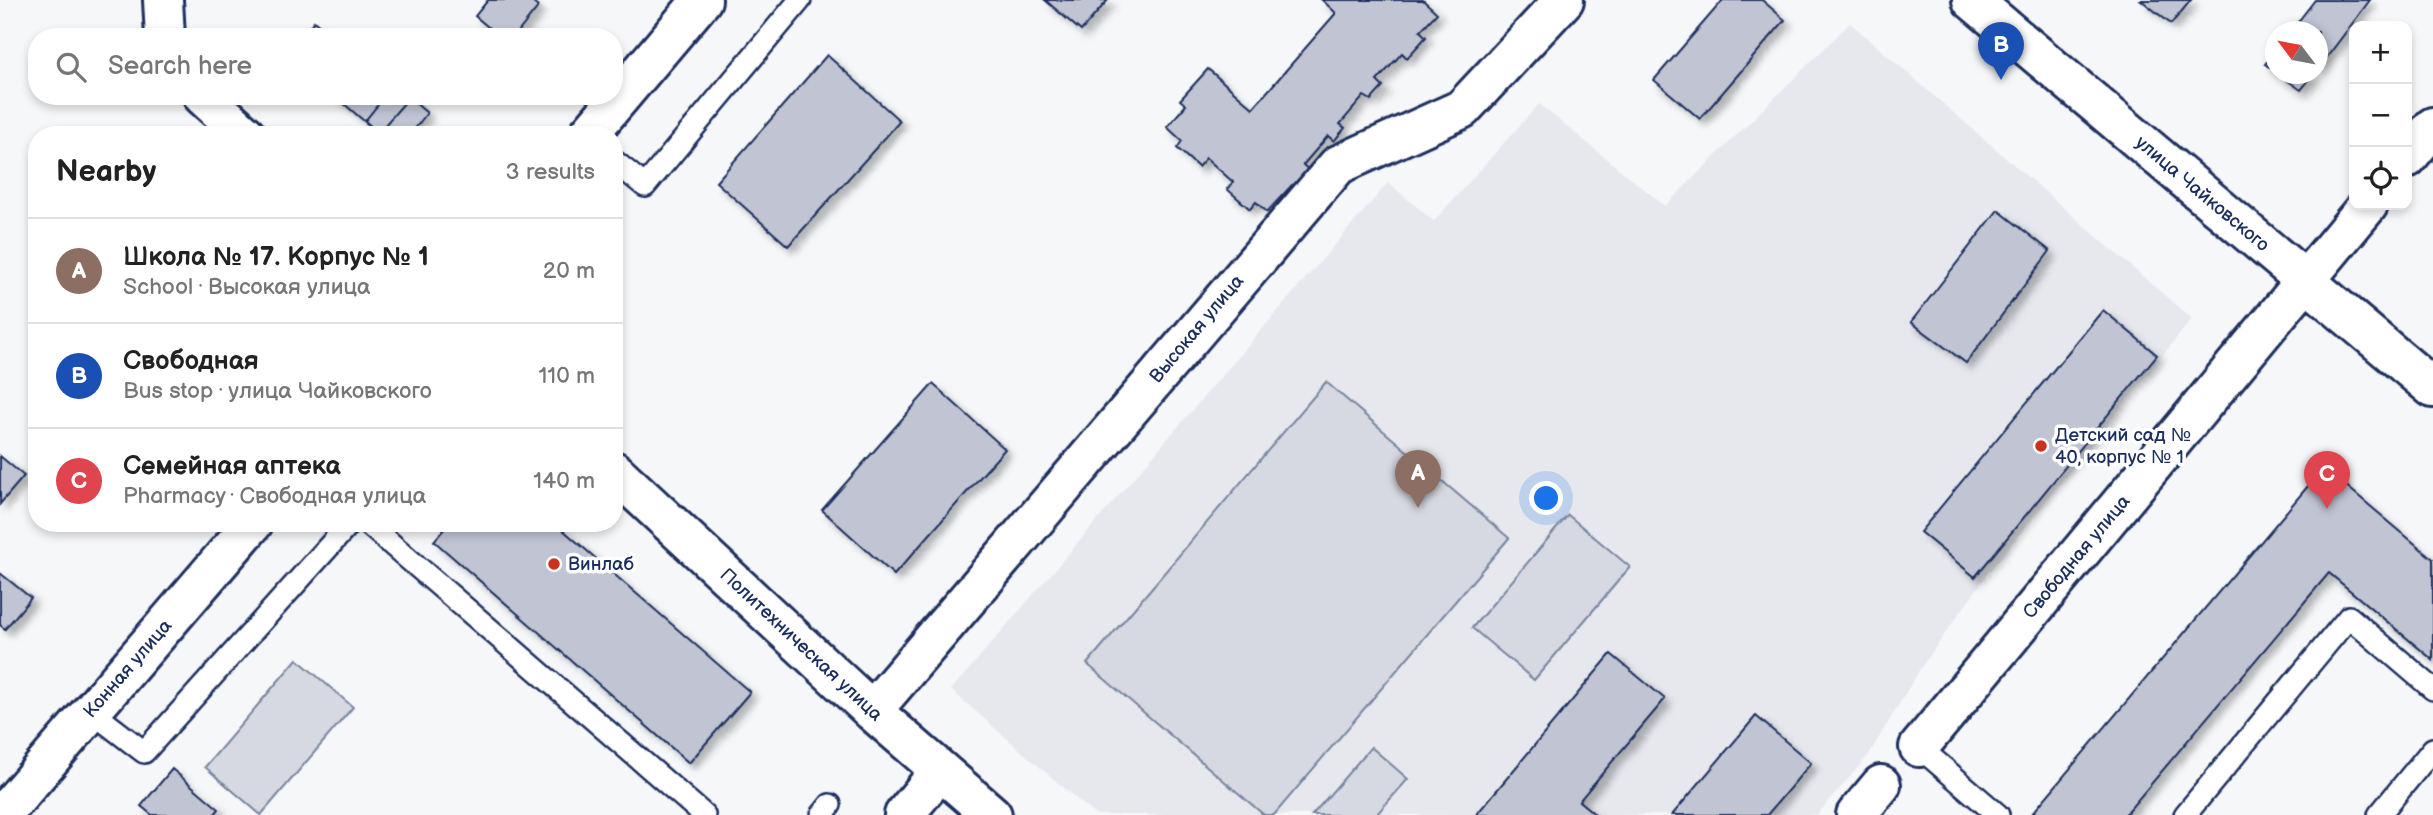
<!DOCTYPE html>
<meta charset="utf-8">
<style>
:root{--surface:#fff;--page:#f2f2f2;--text:#222;--muted:#767676;--line:#e0e0e0;--accent:#7c3aed}
body{margin:0;font-family:"Balsamiq Sans",sans-serif;background:var(--page);color:var(--text)}
.controls{position:absolute;right:21px;top:21px;display:grid;overflow:hidden;border-radius:14px;box-shadow:0 4px 10px #0003}
.controls button{width:63px;height:63px;display:grid;place-items:center;padding:0;border:0;border-bottom:2px solid var(--line);background:var(--surface);color:var(--text);font:35px sans-serif}
.compass{position:absolute;left:2265px;top:21px;width:63px;height:63px;border-radius:50%;background:var(--surface);box-shadow:0 4px 10px #0003;rotate:302deg}
.you{position:absolute;left:1547px;top:499px;width:24px;height:24px;margin:-18px;border:5px solid #fff;border-radius:50%;background:#1a73e8;box-shadow:0 0 0 10px #1a73e833}
.badge{display:grid;place-items:center;width:46px;height:46px;border-radius:50%;background:var(--accent);color:#fff;font-size:23px;font-weight:700}
.pin{position:absolute;translate:-50% -58px;filter:drop-shadow(0 2px 4px #0008)}
.pin::after{content:'';position:absolute;top:37px;width:24px;height:21px;background:inherit;clip-path:polygon(0 0,100% 0,50% 100%)}
.list{margin:0;padding:0;list-style:none}
h2{display:flex;justify-content:space-between;align-items:center;height:91px;margin:0;padding:0 28px;font-size:30px}
h2 small{font-size:23px;font-weight:400;color:var(--muted)}
.list li{display:grid;grid-template-columns:46px 1fr auto;gap:21px;align-items:center;box-sizing:border-box;height:105px;padding:0 28px;border-top:2px solid var(--line)}
.list b{display:block;font-size:26px;white-space:nowrap}
.list p{margin:0;font-size:23px;white-space:nowrap;color:var(--muted)}
.list em{font-size:23px;font-style:normal;color:var(--muted)}
.icon{flex:none;width:38px;height:38px;fill:none;stroke:currentColor;stroke-width:2;stroke-linecap:round;stroke-linejoin:round}
.map{position:relative;flex:none;width:2433px;height:815px;overflow:hidden}
.search{position:absolute;background:var(--surface);box-shadow:0 4px 10px #0003;left:28px;top:28px;width:595px;height:77px;display:flex;align-items:center;gap:18px;box-sizing:border-box;padding:0 24px;border-radius:28px;color:var(--muted);font-size:26px}
.panel{position:absolute;background:var(--surface);box-shadow:0 4px 10px #0003;left:28px;top:126px;width:595px;height:406px;border-radius:28px}
.map>svg:first-child{display:block}
.built{fill:#e6e8ee}
.green{fill:#d6d9e2;stroke:#7884a0;stroke-width:2}
.building{fill:#c0c4d3;stroke:#1b2f5e;stroke-width:2;filter:url(#shadow)}
.lines{fill:none;stroke-linecap:round;stroke-linejoin:round}
.lane-casing{stroke:#1b2f5e;stroke-width:26}
.street-casing{stroke:#1b2f5e;stroke-width:44}
.secondary-casing{stroke:#1b2f5e;stroke-width:44}
.lane{stroke:#fff;stroke-width:21}
.street{stroke:#fff;stroke-width:38}
.secondary{stroke:#fff;stroke-width:38}
.poi-dot{fill:#c8321e;stroke:#fff;stroke-width:2.5}
.labels{text-anchor:middle;dominant-baseline:central;stroke-width:7;stroke-linejoin:round;paint-order:stroke}
.street-label{font-size:19px;fill:#1b2f5e;stroke:#fff}
.poi-label{font-size:19px;fill:#1b2f5e;stroke:#fff;text-anchor:start}
</style>
<div class="map">
<svg width="2433" height="815" viewBox="0 0 2433 815">
<defs>
<filter id="shadow"><feDropShadow dx="6" dy="6" stdDeviation="3.5" flood-color="#0004"/></filter>
</defs>
<rect width="100%" height="100%" fill="#f6f7f9"/>
<filter id="ink" filterUnits="userSpaceOnUse"><feTurbulence type="fractalNoise" baseFrequency=".0143" numOctaves="2"/><feDisplacementMap in="SourceGraphic" scale="14" xChannelSelector="R" yChannelSelector="G"/><feConvolveMatrix kernelMatrix="1 2 1 2 8 2 1 2 1" color-interpolation-filters="sRGB"/></filter>
<g filter="url(#ink)">
<!-- built -->
<path class="built" d="M1850,23L2192,319L1986,576L1920,669L1868,756L1817,815H1095L951,690L1388,183L1434,221L1539,104L1665,206Z"/>
<!-- green -->
<path class="green" d="M1326,382L1509,538L1274,815H1264L1087,664Z
M1568,515L1630,567L1534,680L1472,628Z
M297,659L353,707L261,815L205,767Z
M1371,747L1408,779L1376,815H1312Z"/>
<!-- building -->
<path class="building" d="M488,0H530L538,7L514,37H500L475,16Z
M1045,0H1108L1081,31Z
M1322,0H1423L1437,13L1420,31L1426,37L1407,58L1402,53L1377,81L1383,87L1371,100L1364,96L1340,124L1345,128L1334,141L1328,136L1303,165L1311,172L1295,190L1292,185L1267,212L1256,202L1250,209L1227,189L1233,182L1206,158L1198,167L1177,148L1182,141L1167,127L1186,105L1180,100L1208,69L1253,108L1336,13Z
M1723,0H1762L1785,20L1700,119L1654,80Z
M2141,0H2191L2171,24Z
M2315,0H2370L2318,69V32H2290Z
M314,21L332,37H301Z
M2276,51V72L2265,64Z
M827,55L900,121L788,246L716,182Z
M2278,74H2314L2301,90Z
M335,96H401L406,101L378,133Z
M385,96H407L427,113L410,135H381L365,121Z
M1998,210L2050,251L1966,363L1911,322Z
M2103,310L2157,355L1975,577L1920,532Z
M933,384L1005,449L894,575L822,510Z
M0,456L24,476L0,504Z
M2324,467L2433,559V660L2329,573L2125,815H2031Z
M449,523H555L750,692L689,763L434,541Z
M0,573L31,598L5,629L0,625Z
M1611,654L1665,699L1579,801L1596,815H1476Z
M1756,716L1811,763L1767,815H1672Z
M172,769L219,809L214,815H152L141,806Z"/>
<g class="lines">
<defs>
<path id="lane" d="M614,161L645,186L800,0
M367,523L704,815
M92,712L144,752L350,523
M1919,747L1998,815
M822,815L830,805
M2185,815L2349,617L2433,689
M2379,815L2433,749"/>
<path id="street" d="M163,0L165,37
M203,96L246,135
M2407,158L2433,127
M614,471L872,711L992,815
M872,711L1338,165L1462,109L1564,0
M1919,747L2368,205
M904,815L940,771
M1856,815L1881,785"/>
<path id="secondary" d="M1972,0L2433,388
M588,135L702,0
M2,815L253,523"/>
</defs>
<!-- lane casing -->
<use href="#lane" class="lane-casing"/>
<!-- street casing -->
<use href="#street" class="street-casing"/>
<!-- secondary casing -->
<use href="#secondary" class="secondary-casing"/>
<!-- lane -->
<use href="#lane" class="lane"/>
<!-- street -->
<use href="#street" class="street"/>
<!-- secondary -->
<use href="#secondary" class="secondary"/>
</g>
</g>
<!-- markers -->
<g class="poi-dot">
<circle cx="2041" cy="446" r="7"/>
<circle cx="554" cy="564" r="7"/>
</g>
<g class="labels">
<!-- street labels -->
<g class="street-label">
<text transform="translate(2202 194) rotate(40)">улица Чайковского</text>
<text transform="translate(1197 329) rotate(-50)">Высокая улица</text>
<text transform="translate(2077 557) rotate(-50)">Свободная улица</text>
<text transform="translate(801 645) rotate(43)">Политехническая улица</text>
<text transform="translate(128 669) rotate(-49)">Конная улица</text>
</g>
<!-- poi labels -->
<g class="poi-label">
<text x="2055" y="435">Детский сад №<tspan x="2055" dy="22">40, корпус № 1</tspan></text>
<text x="568" y="564">Винлаб</text>
</g>
</g>
</svg>
<div class="controls">
<button>+</button>
<button>−</button>
<button><svg class="icon" aria-label="locate" viewBox="0 0 24 24"><circle cx="12" cy="12" r="6"/><path d="M12 2v4M12 18v4M2 12h4M18 12h4"/></svg></button>
</div>
<svg class="compass" viewBox="-18 -18 36 36"><path d="M0-13l5 13h-10z" fill="#e53935"/><path d="M0 13l5-13h-10z" fill="#767676"/></svg>
<div class="you"></div>
<div class="pin badge" style="left:1418px;top:508px;background:#8d6e63">A</div>
<div class="pin badge" style="left:2001px;top:80px;background:#1a4fb4">B</div>
<div class="pin badge" style="left:2327px;top:509px;background:#e0444e">C</div>
<div class="search"><svg class="icon" aria-label="search" viewBox="0 0 24 24"><circle cx="10" cy="10" r="6"/><path d="M15 15l6 6"/></svg>Search here</div>
<section class="panel">
<h2>Nearby<small>3 results</small></h2>
<ul class="list">
<li><span class="badge" style="background:#8d6e63">A</span><div><b>Школа № 17. Корпус № 1</b><p>School · Высокая улица</p></div><em>20 m</em></li>
<li><span class="badge" style="background:#1a4fb4">B</span><div><b>Свободная</b><p>Bus stop · улица Чайковского</p></div><em>110 m</em></li>
<li><span class="badge" style="background:#e0444e">C</span><div><b>Семейная аптека</b><p>Pharmacy · Свободная улица</p></div><em>140 m</em></li>
</ul>
</section>
</div>
